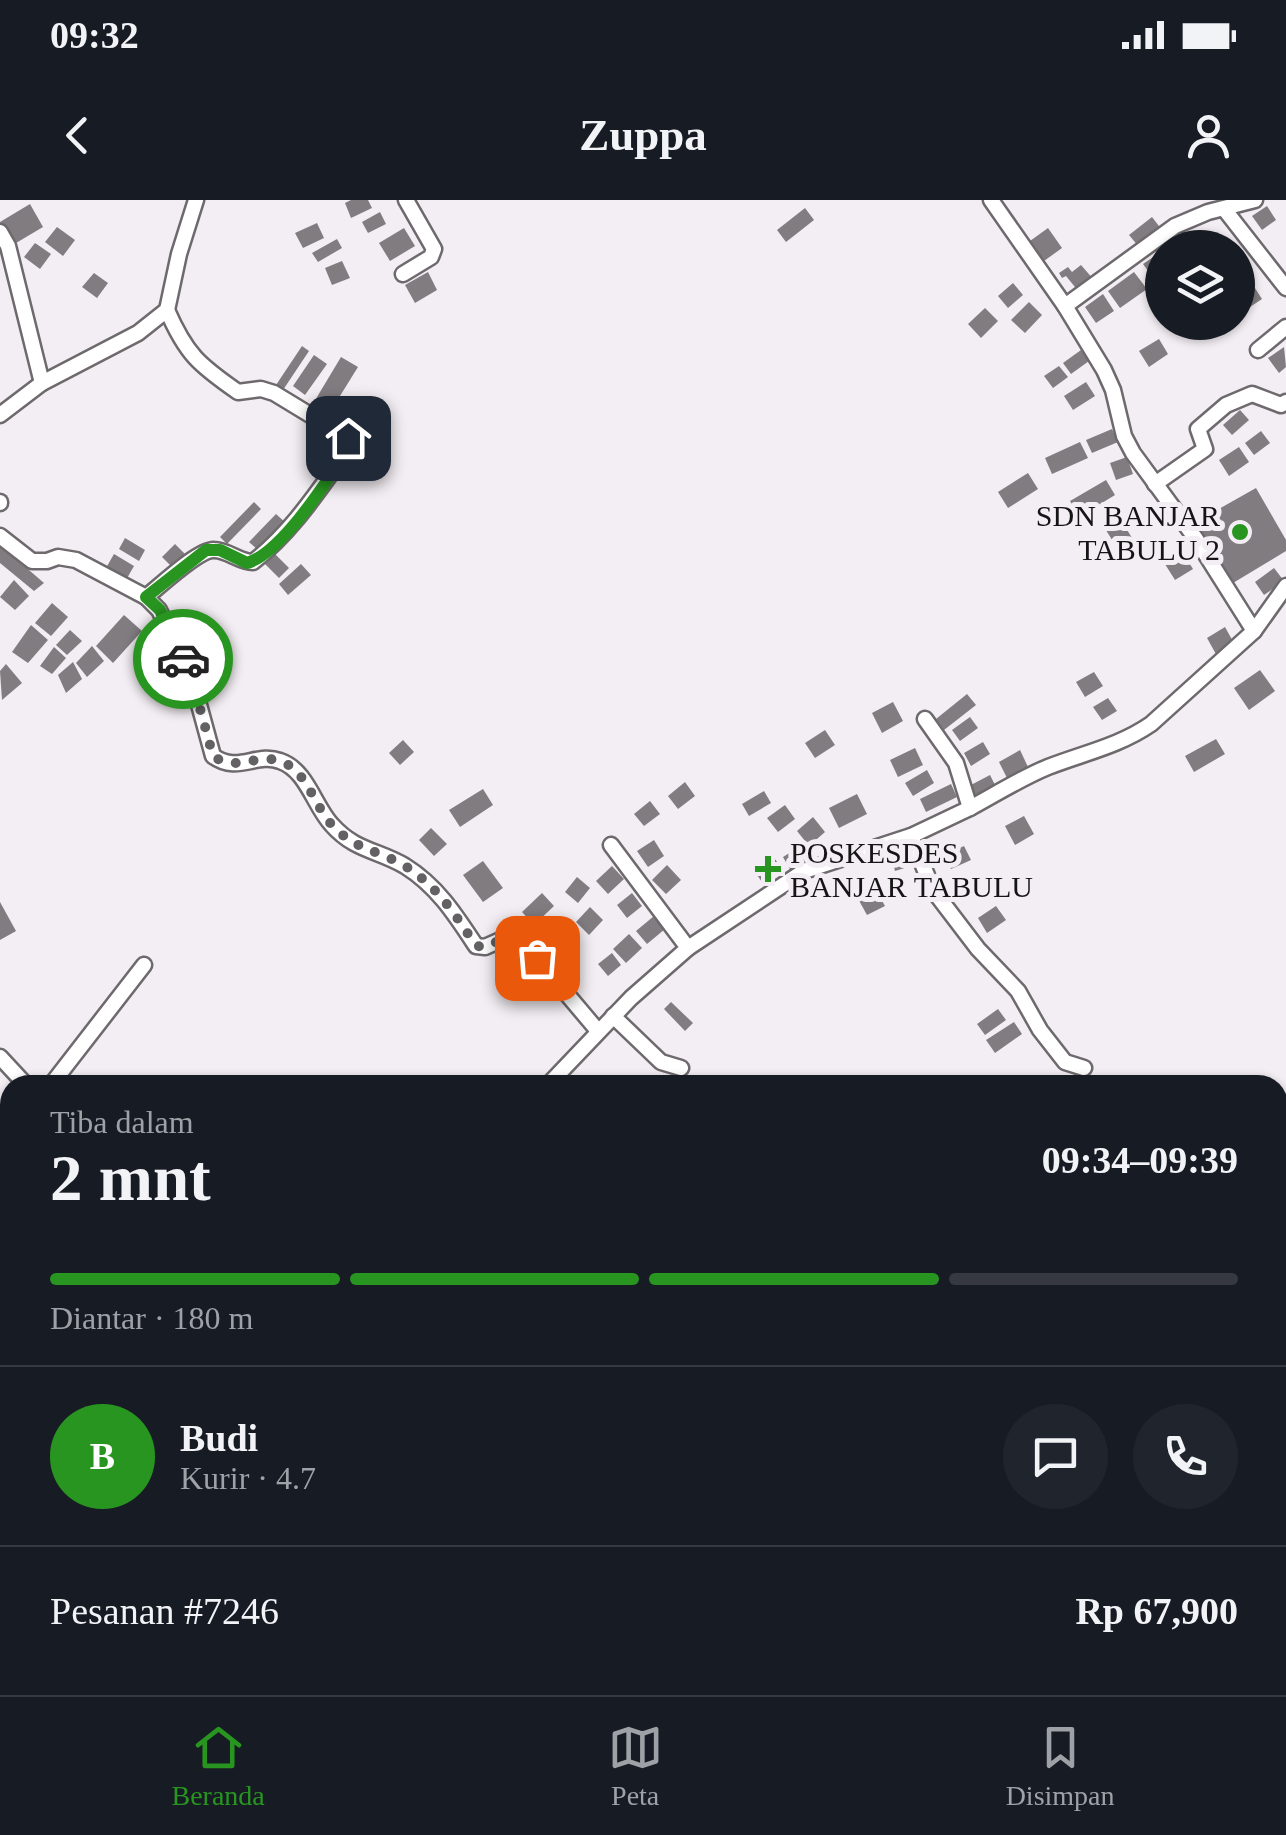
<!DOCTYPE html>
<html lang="id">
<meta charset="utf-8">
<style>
:root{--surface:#171b24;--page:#20242c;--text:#f1f3f6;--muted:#9ea1a6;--line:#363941;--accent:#289520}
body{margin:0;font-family:Georgia,serif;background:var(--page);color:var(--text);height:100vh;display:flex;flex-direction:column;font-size:38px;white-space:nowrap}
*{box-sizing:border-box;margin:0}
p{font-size:32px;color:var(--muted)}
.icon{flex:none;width:55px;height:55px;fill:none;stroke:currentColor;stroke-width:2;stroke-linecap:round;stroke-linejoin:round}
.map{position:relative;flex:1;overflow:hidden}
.side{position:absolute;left:0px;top:875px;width:1288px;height:620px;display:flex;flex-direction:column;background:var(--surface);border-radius:30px 30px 0 0;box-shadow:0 2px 8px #0004}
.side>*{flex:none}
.fabs{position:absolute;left:1145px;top:30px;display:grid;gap:20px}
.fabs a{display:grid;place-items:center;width:110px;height:110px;border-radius:50%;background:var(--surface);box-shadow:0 2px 8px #0004;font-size:50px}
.pin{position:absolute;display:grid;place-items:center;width:85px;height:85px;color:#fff;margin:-42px;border-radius:20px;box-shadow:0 5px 15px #0006}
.courier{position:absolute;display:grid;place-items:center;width:100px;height:100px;margin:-50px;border:8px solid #289520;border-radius:50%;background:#fff;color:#222;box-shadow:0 2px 12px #0007}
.summary em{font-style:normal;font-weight:800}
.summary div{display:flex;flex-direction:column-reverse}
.summary{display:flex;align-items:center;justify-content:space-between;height:170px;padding:0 50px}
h1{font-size:65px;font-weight:800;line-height:75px}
.bar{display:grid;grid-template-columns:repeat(4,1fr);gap:15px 10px;align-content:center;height:120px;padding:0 50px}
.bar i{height:12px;border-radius:8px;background:var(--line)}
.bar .on{background:var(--accent)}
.bar p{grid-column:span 4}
.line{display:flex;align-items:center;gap:25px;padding:0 50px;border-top:2px solid var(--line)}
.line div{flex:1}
.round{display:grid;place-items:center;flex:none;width:105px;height:105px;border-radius:52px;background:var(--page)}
.status{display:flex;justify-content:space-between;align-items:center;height:70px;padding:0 50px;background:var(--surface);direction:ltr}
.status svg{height:28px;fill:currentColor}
header{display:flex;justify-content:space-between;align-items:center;height:130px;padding:0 50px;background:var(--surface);font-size:45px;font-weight:800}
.tabs{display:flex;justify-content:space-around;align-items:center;height:140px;border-top:2px solid var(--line);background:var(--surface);font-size:28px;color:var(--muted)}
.tabs a{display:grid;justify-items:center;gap:5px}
.tabs .on{color:var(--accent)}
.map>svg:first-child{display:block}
.building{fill:#807c80}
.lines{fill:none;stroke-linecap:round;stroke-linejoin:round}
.minor-casing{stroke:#6e696d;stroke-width:19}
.minor{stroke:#fff;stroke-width:14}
.done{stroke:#636163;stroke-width:10;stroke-dasharray:0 18}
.route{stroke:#289520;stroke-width:12}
.poi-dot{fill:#289520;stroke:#f3eef3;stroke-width:4}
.labels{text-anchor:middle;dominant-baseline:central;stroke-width:10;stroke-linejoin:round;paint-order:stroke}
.poi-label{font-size:30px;fill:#161516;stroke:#f3eef3;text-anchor:end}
</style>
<div class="status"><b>09:32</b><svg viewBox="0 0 49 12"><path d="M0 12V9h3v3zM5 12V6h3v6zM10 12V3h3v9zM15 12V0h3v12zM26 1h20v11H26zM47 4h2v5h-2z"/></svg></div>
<header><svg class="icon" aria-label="back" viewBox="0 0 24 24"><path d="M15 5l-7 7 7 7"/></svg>Zuppa<svg class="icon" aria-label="person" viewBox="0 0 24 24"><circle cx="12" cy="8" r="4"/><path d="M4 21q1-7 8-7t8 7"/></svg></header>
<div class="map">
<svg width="1286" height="1495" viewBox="0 0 1286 1495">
<rect width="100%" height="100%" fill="#f3eef3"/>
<!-- building -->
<g class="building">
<polygon points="351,0 368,0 372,8 351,18 345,3"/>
<polygon points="30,4 43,27 11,46 0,22"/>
<polygon points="1267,6 1276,20 1262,30 1252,16"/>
<polygon points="805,8 814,20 786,42 777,30"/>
<polygon points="380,12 386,24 368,33 362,22"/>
<polygon points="1152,17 1162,30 1139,47 1129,35"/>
<polygon points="317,23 324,38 303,48 295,33"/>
<polygon points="57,27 75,40 63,56 45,42"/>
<polygon points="404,28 415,46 390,61 379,43"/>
<polygon points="1048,28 1062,48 1044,61 1030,41"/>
<polygon points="337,39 342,48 318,62 312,53"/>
<polygon points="35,43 51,54 40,69 24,57"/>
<polygon points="1162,51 1162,73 1154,79 1143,64"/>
<polygon points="342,61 350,78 332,85 325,68"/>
<polygon points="1081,65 1094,80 1079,92 1066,76 1062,78 1059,73 1068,67 1072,72"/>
<polygon points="428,72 437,90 415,103 405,85"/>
<polygon points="1134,72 1147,89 1120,108 1108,91"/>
<polygon points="94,73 108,83 97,98 82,87"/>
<polygon points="1013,83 1023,95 1008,108 998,96"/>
<polygon points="1253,85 1262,99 1244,111 1238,96"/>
<polygon points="1103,94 1114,111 1096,123 1085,107"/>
<polygon points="1029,102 1042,115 1025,133 1011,120"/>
<polygon points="985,108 998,121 981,138 968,124"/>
<polygon points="1159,139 1168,154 1149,167 1139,151"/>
<polygon points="302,146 309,151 281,193 274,188"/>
<polygon points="1284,147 1286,167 1279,173 1268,158"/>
<polygon points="1081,150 1089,161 1071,174 1063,163"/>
<polygon points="314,155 327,164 305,195 293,186"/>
<polygon points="341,157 358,167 330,212 314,202"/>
<polygon points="1059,166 1068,177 1053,188 1044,176"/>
<polygon points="1086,182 1095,196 1073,210 1064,196"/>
<polygon points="1240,210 1249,220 1232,235 1223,225"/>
<polygon points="1112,229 1118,242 1092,253 1086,240"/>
<polygon points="1261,231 1270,243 1254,255 1245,243"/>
<polygon points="1080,242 1088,258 1052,274 1045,258"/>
<polygon points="1239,247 1249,262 1229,276 1219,260"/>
<polygon points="1127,257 1133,274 1116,280 1110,263"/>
<polygon points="1028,273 1038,289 1008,308 998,292"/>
<polygon points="1106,280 1115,295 1079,317 1070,301"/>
<polygon points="1256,288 1286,340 1286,351 1233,383 1194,323"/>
<polygon points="254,302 261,309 227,344 220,337"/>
<polygon points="276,314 287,324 260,352 249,342"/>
<polygon points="1119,317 1134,341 1119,351 1104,327"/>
<polygon points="125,338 145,350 139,361 119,349"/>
<polygon points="175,344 187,356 174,369 162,357"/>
<polygon points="0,345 44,383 34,391 0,363"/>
<polygon points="1181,350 1193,369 1175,380 1163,361"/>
<polygon points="272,351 289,368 279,378 262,361"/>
<polygon points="114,354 134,366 126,380 106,368"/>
<polygon points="301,364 311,375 288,395 279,384"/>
<polygon points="1274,368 1284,381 1264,395 1255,382"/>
<polygon points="14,380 29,396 15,410 0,397"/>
<polygon points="52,403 68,417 51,436 35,423"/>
<polygon points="124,415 142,431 113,463 96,446"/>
<polygon points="31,425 48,440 28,463 12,452"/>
<polygon points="1225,427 1235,445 1217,456 1207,438"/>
<polygon points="70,430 82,441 67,455 56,445"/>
<polygon points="92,446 104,461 87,477 76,463"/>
<polygon points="54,447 66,458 52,474 40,466"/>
<polygon points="73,462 82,479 66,493 58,475"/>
<polygon points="6,464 22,483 2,500 0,471"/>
<polygon points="1260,470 1275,491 1249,510 1234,488"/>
<polygon points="1094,472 1103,486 1085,497 1076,482"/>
<polygon points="967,494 976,505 944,530 936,519"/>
<polygon points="1108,498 1117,511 1102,520 1093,507"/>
<polygon points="893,502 903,521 882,533 872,513"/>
<polygon points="970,517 978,528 960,541 952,530"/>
<polygon points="825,530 835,545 815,558 805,543"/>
<polygon points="1216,539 1225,554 1194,572 1185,556"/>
<polygon points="403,540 414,552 400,565 389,553"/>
<polygon points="983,542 990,554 971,566 964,553"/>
<polygon points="915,548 923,565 898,577 890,560"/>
<polygon points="1020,550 1028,567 1007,578 999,562"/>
<polygon points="927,570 934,583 913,596 905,583"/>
<polygon points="990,575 995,585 974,596 969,586"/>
<polygon points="685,582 695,596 678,609 668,596"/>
<polygon points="951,584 957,597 926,612 920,599"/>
<polygon points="483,589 493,605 460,627 449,610"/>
<polygon points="764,591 771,603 749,616 742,604"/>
<polygon points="857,594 867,614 839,628 829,608"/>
<polygon points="650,601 660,614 644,626 634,614"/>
<polygon points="785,605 795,619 778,632 767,618"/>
<polygon points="1024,616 1034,634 1015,645 1005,626"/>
<polygon points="813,617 825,632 809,646 797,631"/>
<polygon points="431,628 447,644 434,656 419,640"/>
<polygon points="654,640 664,656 648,667 637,651"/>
<polygon points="802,645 810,659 791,671 783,657"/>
<polygon points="964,646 971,660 951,669 945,655"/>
<polygon points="907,651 911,666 895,671 891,656"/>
<polygon points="774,658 781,667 762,682 755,672"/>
<polygon points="483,661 503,688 483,702 463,675"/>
<polygon points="667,665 681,680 666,694 652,680"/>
<polygon points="612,666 624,679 608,694 596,681"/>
<polygon points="577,677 590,688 578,703 565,692"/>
<polygon points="875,688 885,706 867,715 857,697"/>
<polygon points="542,693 554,706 534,725 522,712"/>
<polygon points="632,693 642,706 627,718 617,705"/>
<polygon points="0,702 16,731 0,740"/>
<polygon points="996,706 1006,720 987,733 978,718"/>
<polygon points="590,707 603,720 589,735 576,722"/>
<polygon points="654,716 665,729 647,744 636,731"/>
<polygon points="629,734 642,748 626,763 613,749"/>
<polygon points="612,753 621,765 608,776 598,764"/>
<polygon points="671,802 693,823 685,831 664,809"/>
<polygon points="998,809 1006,820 985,835 977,824"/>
<polygon points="1014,822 1022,834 995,853 986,840"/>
</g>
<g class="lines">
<defs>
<g id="minor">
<polyline points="991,0 1065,106"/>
<polyline points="1255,0 1208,12 1175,26 1065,106 1104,170 1113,190 1124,236 1133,253 1196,339 1254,431 1286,386"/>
<polyline points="1225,10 1286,88"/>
<polyline points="0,32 8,46 42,183"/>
<polyline points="403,74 431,57 434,49 406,0"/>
<polyline points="1258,150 1286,127"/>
<polyline points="0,215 42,183 138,133 167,110 179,54 196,0"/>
<polyline points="1155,284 1205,249 1198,229 1226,205 1252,194 1281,205 1286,202"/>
<polyline points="0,302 0,303"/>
<path d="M0,336L32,361H47L58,357L76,360L146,397C160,386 199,349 214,350C228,350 239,362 253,362C293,331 320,288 350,247L348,238L274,193L261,189L238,192C199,165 186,154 167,110"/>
<path d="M146,397L159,410L192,479L213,556C238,574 256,552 280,561C307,570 314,606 332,625C355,651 378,650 405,666C437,686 455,714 476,746L485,747L512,735L523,742L598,831"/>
<polyline points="925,519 956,563 970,608 911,636 933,690 978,749 1018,791 1040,830 1065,862 1084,868"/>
<path d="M970,608C996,594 1021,578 1048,567C1084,553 1119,546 1151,524L1254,431"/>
<polyline points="688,748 804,671 911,636"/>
<polyline points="613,816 661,862 681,868"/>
<polyline points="0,857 26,885"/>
<polyline points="51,885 144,765"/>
<polyline points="548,885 631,798 688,748 611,645"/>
<polyline points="0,962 10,946"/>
<polyline points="1278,1096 1286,1089"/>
<polyline points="1278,1154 1286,1164"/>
<polyline points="0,1163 10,1172"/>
<polyline points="0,1321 10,1312"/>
<polyline points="0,1341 10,1353"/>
<polyline points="118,1485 126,1495"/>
<polyline points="306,1495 314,1485"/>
<polyline points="543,1495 550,1485"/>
</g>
</defs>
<!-- minor casing -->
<use href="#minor" class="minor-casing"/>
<!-- minor -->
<use href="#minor" class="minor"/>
</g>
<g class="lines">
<!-- done -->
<path class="done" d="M183,459L192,479L213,556C236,573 256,553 280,561C307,570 314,606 332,625C355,650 378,650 405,666C437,686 455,714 476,746L485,747L512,735L523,742L537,758"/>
<!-- route -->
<path class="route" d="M183,459L160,410L146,397L206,350H220L247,363C282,353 329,278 350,247L348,238"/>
</g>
<!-- markers -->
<g class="poi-dot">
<circle cx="1240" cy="332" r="10"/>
<path d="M763 654h10v10h10v10h-10v10h-10v-10h-10v-10h10z"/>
</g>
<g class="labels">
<!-- poi labels -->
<g class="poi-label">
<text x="1220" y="315">SDN BANJAR<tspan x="1220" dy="34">TABULU 2</tspan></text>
<text x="790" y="652" text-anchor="start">POSKESDES<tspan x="790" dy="34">BANJAR TABULU</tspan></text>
</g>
</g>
</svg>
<div class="fabs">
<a><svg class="icon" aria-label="layers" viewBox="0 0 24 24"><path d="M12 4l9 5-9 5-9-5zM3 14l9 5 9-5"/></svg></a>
</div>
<div class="pin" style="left:537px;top:758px;background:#ea580c"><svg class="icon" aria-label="bag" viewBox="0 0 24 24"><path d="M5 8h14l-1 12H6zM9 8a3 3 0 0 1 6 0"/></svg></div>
<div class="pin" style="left:348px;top:238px;background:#1f2937"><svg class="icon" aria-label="home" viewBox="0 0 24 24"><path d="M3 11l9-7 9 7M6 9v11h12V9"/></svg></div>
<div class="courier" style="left:183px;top:459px"><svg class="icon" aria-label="car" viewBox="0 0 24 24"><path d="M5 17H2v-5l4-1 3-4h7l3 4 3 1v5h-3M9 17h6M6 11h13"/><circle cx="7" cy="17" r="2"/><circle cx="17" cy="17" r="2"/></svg></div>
<section class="side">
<div class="summary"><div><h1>2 mnt</h1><p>Tiba dalam</p></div><em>09:34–09:39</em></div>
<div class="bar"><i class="on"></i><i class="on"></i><i class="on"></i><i></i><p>Diantar · 180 m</p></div>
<div class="line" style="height:180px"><b class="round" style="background:var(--accent);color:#fff">B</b><div><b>Budi</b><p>Kurir · 4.7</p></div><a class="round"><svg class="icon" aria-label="chat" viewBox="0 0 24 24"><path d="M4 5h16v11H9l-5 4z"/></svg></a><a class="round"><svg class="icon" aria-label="phone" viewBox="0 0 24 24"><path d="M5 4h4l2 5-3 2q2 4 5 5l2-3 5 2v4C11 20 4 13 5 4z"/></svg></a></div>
<div class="line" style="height:130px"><div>Pesanan #7246</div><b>Rp 67,900</b></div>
</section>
</div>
<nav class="tabs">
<a class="on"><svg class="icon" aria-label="home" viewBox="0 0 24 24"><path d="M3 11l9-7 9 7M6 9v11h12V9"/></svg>Beranda</a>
<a><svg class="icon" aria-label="map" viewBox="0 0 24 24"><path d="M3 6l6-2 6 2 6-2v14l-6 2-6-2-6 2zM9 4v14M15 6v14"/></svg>Peta</a>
<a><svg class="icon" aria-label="saved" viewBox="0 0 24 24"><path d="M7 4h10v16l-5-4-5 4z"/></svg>Disimpan</a>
</nav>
